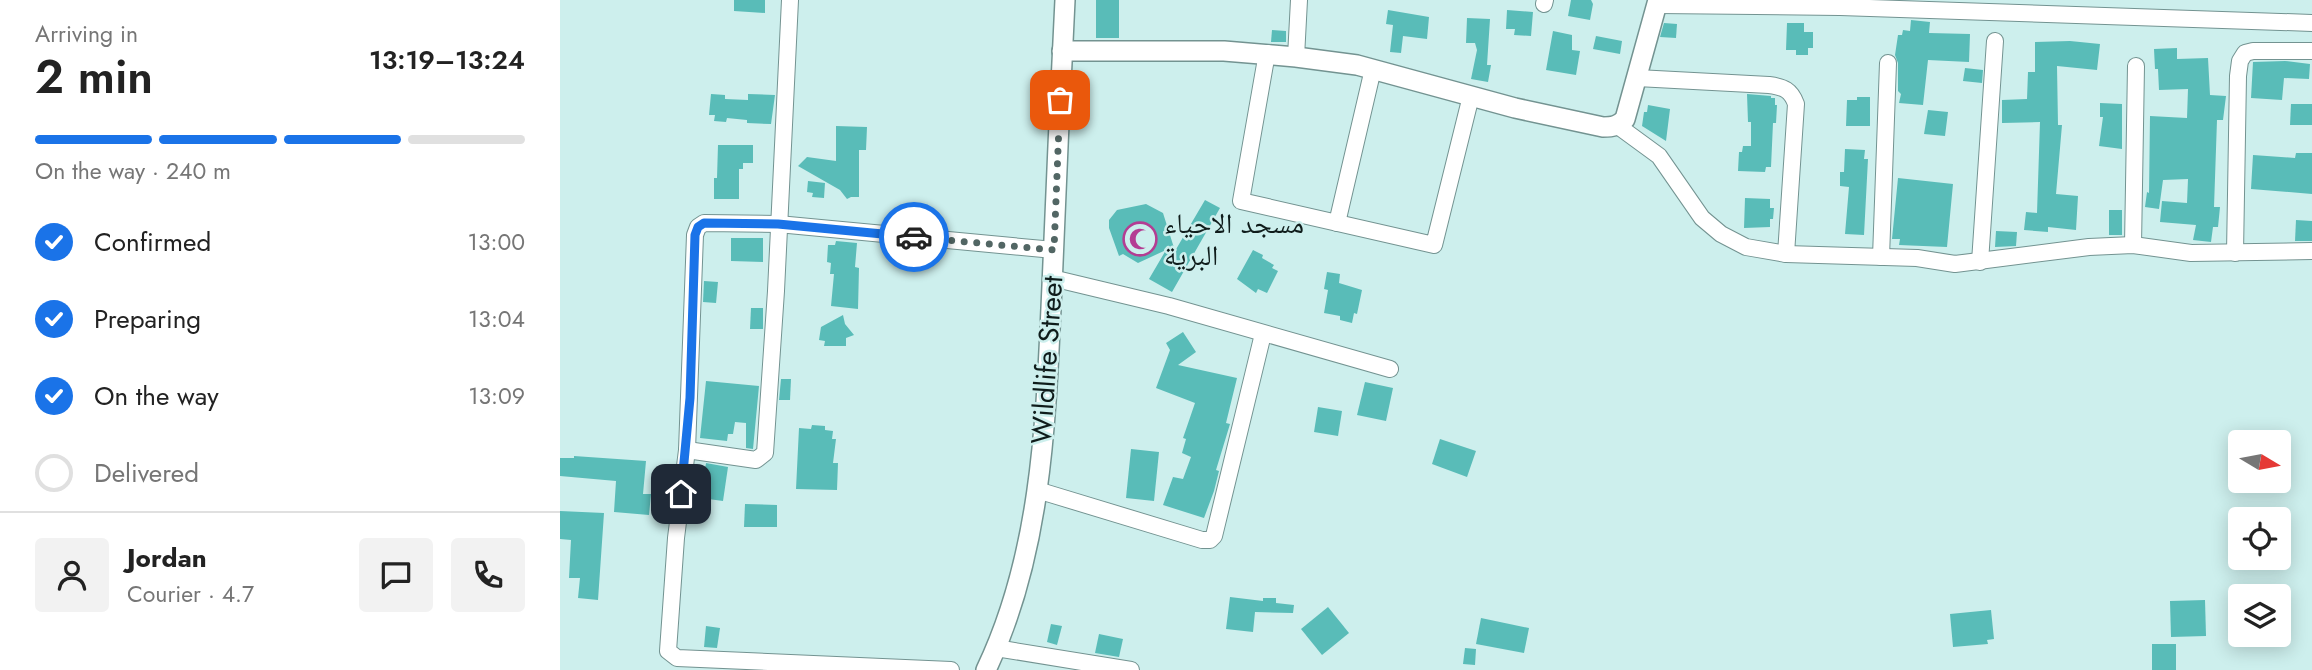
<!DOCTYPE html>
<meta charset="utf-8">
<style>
:root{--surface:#fff;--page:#f2f2f2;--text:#222;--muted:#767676;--line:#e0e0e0;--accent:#1a73e8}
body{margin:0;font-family:Jost,"Noto Naskh Arabic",sans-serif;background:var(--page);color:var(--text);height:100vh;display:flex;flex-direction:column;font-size:26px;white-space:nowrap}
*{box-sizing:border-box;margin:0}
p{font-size:23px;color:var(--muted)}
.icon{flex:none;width:38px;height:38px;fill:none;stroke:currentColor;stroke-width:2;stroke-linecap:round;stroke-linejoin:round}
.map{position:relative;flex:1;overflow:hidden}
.panel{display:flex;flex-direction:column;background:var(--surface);width:560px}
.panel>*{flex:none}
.needle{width:46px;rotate:100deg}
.buttons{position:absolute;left:1668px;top:430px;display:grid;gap:14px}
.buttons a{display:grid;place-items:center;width:63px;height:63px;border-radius:7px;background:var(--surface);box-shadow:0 4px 18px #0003;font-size:35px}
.pin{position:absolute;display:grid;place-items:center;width:60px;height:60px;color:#fff;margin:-30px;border-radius:14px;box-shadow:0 4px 10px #0006}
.courier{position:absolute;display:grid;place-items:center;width:70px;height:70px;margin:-35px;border:5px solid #1a73e8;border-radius:50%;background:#fff;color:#222;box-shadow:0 2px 9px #0007}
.headline em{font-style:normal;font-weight:600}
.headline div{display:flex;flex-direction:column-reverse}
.headline{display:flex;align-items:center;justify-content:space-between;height:119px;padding:0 35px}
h1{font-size:46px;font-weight:600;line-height:52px}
.bar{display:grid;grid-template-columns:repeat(4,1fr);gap:10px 7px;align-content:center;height:84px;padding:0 35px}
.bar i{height:9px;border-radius:5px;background:var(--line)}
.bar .selected{background:var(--accent)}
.bar p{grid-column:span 4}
.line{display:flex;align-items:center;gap:18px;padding:0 35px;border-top:2px solid var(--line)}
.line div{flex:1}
.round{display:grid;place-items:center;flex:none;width:74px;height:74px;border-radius:7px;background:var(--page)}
ol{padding:0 35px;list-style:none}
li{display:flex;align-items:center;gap:21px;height:77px}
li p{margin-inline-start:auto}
li .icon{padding:7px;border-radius:50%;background:var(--accent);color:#fff;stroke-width:4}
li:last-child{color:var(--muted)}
li i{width:38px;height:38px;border:4px solid var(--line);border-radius:50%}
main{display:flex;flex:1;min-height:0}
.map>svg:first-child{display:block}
.building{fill:#59bcb8}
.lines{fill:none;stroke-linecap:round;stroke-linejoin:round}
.minor-casing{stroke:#739391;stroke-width:18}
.major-casing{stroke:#739391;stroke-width:22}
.minor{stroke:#fff;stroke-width:16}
.major{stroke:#fff;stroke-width:19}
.done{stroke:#526664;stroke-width:7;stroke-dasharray:0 12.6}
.route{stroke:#1a73e8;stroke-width:9}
.labels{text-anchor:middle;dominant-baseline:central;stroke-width:5;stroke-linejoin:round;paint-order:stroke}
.poi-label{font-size:28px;fill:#0f1c1b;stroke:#cdefed;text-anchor:start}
.street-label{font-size:28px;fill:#0f1c1b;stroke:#cdefed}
</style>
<main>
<section class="panel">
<div class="headline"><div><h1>2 min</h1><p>Arriving in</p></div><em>13:19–13:24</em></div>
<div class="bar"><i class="selected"></i><i class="selected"></i><i class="selected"></i><i></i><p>On the way · 240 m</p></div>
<ol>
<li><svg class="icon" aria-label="check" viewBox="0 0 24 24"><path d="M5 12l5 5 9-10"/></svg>Confirmed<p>13:00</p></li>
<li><svg class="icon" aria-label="check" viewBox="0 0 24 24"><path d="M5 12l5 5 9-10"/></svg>Preparing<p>13:04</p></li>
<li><svg class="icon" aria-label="check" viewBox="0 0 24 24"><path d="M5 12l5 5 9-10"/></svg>On the way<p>13:09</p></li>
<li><i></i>Delivered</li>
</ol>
<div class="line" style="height:126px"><a class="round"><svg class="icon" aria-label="person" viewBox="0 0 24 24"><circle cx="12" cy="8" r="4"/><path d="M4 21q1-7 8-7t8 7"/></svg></a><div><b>Jordan</b><p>Courier · 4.7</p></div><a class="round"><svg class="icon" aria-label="chat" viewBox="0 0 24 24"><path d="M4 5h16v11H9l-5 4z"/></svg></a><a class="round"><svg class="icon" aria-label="phone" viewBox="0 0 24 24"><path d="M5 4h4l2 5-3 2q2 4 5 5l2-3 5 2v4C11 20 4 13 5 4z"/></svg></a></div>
</section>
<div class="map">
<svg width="1752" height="670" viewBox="0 0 1752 670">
<rect width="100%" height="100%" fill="#cdefed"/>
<!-- building -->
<g class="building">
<polygon points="174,0 205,0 205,13 174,11"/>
<rect x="536" y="0" width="23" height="38"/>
<polygon points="1011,0 1031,0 1033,4 1030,20 1008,16"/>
<polygon points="828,10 869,17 867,39 843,36 841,53 830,52 833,25 826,24"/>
<polygon points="947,10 973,12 971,36 954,35 955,29 946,29"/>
<polygon points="907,18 930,19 927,65 931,65 928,82 911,79 917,50 915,43 906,43"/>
<polygon points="1351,20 1370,22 1369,33 1410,34 1409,62 1368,60 1363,105 1339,103 1341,94 1338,91 1338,63 1335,55 1338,35 1342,35 1343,30 1350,31"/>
<polygon points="1104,23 1117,24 1116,38 1100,37"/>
<polygon points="1227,23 1244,23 1244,32 1253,32 1253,48 1248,48 1248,55 1236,55 1236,50 1226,50"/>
<polygon points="712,30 726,31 726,42 711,42"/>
<polygon points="993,31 1012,35 1012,50 1020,51 1016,75 986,70"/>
<polygon points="1036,36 1062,41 1060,54 1033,49"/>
<polygon points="1510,41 1540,44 1537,70 1497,66 1498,125 1502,125 1496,194 1518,196 1516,230 1488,227 1488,232 1464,230 1466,212 1477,213 1480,122 1442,123 1442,100 1467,99 1468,72 1475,72 1475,42"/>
<polygon points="1617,48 1617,59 1648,58 1650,95 1666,96 1663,120 1657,120 1654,207 1660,207 1658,227 1653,227 1651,242 1633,240 1636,225 1600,222 1602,201 1627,203 1628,179 1603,180 1599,209 1585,207 1587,192 1589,193 1590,116 1627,118 1628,89 1599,90 1598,69 1595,69 1594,49"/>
<polygon points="1725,61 1750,64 1749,79 1724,78 1722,100 1691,98 1693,62"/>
<polygon points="1405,68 1423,70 1422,83 1403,81"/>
<polygon points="151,94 165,95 165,99 188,100 188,94 215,95 211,124 187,123 187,120 167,118 166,122 154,121 155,115 149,115"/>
<polygon points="1187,94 1211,96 1211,98 1215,98 1215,105 1217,105 1216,123 1213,123 1211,167 1206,167 1205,172 1178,171 1179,152 1182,152 1183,146 1191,146 1191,122 1188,122"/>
<polygon points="1297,97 1310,97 1310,126 1286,126 1287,100 1297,100"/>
<polygon points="1540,103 1562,104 1562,149 1539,146 1543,117 1540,117"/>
<polygon points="1731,104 1752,104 1752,125 1730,125"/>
<polygon points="1088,105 1110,109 1106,141 1082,126 1084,112 1087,112"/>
<polygon points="1368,110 1388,112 1385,136 1364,134"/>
<polygon points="276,126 307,127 306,150 299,150 299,197 291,197 287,199 280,190 238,166 247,157 276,161"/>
<polygon points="158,145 193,145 193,163 183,163 183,169 179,169 179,199 154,199 154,178 157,178"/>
<polygon points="1285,149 1305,150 1304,159 1308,159 1304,235 1285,234 1289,187 1280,186 1280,172 1284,172"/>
<polygon points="1736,153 1752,153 1752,194 1691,189 1693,155 1735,158"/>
<polygon points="1338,178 1393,184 1387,247 1339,245 1340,239 1332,239"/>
<polygon points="248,181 265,183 264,198 252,197 253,193 247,192"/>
<polygon points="1185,198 1210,199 1210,208 1214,208 1213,219 1210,219 1210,227 1184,228"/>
<polygon points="645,200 660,208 612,292 589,279 606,250 578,263 563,254 559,256 549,228 549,220 557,210 586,204 603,213 615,251"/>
<rect x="1549" y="210" width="13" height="25"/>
<polygon points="1736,220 1752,221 1752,241 1735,241"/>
<polygon points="1436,231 1457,232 1456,246 1435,247"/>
<polygon points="171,238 203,238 203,262 171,261"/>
<polygon points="276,241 297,243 295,267 299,268 298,309 271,306 274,274 270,274 271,263 267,262 268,245 275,245"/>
<polygon points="693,250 703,255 702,258 714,265 712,268 718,271 707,293 698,289 696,293 677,279"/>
<polygon points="767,272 780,274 779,283 802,290 797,314 794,313 792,323 780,320 780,316 764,313 768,290 764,289"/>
<polygon points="144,281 158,282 156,303 143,302"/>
<polygon points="191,308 203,308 203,329 190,329"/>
<polygon points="283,315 285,324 294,335 286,338 286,346 264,346 265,341 259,340 261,327"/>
<polygon points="623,332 636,352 618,365 677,378 666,423 670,424 656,470 659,471 654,491 644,518 603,505 613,477 623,479 631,457 622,453 626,439 623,438 635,403 596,388 610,350 606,343"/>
<polygon points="221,379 231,379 230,400 219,400"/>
<polygon points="146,381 199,386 193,449 186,448 186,423 175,422 173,434 168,434 167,441 140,438"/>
<polygon points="805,382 833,388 826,421 797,415"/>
<polygon points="758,407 782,411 778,436 754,432"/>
<polygon points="252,425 265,426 265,430 273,431 272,439 276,439 273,463 278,463 277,490 236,489 239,428 251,429"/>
<polygon points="880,439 916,451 907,477 872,464"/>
<polygon points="571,449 599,452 594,501 566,498"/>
<polygon points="14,456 86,461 83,494 91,494 89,515 54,512 56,481 0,476 0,458 14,458"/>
<polygon points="146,463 168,467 163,501 141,498"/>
<polygon points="185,504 217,505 217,527 184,527"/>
<polygon points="0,511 44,513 38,600 18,598 20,578 9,578 11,540 0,539"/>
<polygon points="670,597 703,601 703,598 716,598 716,603 734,605 733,613 695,612 693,632 666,629"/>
<polygon points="1645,600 1646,636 1611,637 1610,601"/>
<polygon points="768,607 789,633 762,655 741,629"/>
<polygon points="1431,610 1434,639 1427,640 1428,644 1393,647 1390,614"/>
<polygon points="921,618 969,628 964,653 916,644"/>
<polygon points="491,624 502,626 497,645 487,642"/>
<polygon points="146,626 160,628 157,648 144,647"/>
<polygon points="539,634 563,639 559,657 535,653"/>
<rect x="1592" y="644" width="24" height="26"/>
<polygon points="905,648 916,649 915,665 903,664"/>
</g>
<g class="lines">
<defs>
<g id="minor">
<polyline points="984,4 985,0"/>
<polyline points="1098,5 1280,7 1752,23"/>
<polyline points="707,53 681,201 874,245 911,96"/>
<polyline points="736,57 739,0"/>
<path d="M1077,78L1209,85C1224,87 1231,90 1236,104L1226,254"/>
<polyline points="1058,126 1099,156 1142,218 1161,234 1186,247 1226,254 1357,258 1395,264 1529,247 1573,245 1631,253 1752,251"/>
<polyline points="777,223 813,69"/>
<polyline points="1573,245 1576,66"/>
<polyline points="1675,253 1678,76 1680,61 1685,53 1693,51 1752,51"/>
<polyline points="1321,257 1328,63"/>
<polyline points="1420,262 1435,41"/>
<polyline points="492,278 609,306 830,369"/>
<polyline points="127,450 196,460 205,453 216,291 230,0"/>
<polyline points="477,490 642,540 650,540 654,536 703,334"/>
<polyline points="436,648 571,670"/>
<polyline points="391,670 117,658 108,651 116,538 127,450 135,235 138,227 144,223 218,224 494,250"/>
</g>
<g id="major">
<path d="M502,51H664L736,57L797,65L955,108L1043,127C1053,127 1058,126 1065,119L1098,0"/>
<path d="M426,670C483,551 486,416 492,286C496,191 500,95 505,0"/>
</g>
</defs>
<!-- minor casing -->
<use href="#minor" class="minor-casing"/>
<!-- major casing -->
<use href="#major" class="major-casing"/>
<!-- minor -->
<use href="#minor" class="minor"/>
<!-- major -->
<use href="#major" class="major"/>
</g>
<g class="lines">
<!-- done -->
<polyline class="done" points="354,237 494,250 500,100"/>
<!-- route -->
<polyline class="route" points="121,494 130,398 135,235 138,227 144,223 218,224 354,237"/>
</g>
<!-- icons -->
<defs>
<symbol id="mosque-ring" viewBox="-11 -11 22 22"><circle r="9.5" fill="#cdefed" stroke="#b43d93" stroke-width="1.5"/><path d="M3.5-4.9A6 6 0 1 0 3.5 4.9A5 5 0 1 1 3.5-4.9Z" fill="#b43d93"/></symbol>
</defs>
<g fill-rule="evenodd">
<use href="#mosque-ring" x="561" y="220" width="38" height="38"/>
</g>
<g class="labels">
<!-- poi labels -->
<g class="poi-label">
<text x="604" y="223">مسجد الاحياء<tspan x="604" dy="32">البرية</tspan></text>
</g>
<!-- street labels -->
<g class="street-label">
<text transform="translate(487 360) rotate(-86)">Wildlife Street</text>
</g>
</g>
</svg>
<div class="buttons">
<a><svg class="needle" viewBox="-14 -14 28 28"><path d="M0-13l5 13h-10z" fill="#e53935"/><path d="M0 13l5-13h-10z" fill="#767676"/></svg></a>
<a><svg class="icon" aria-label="locate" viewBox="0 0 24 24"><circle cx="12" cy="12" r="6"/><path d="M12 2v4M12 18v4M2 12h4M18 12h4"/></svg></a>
<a><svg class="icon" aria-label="layers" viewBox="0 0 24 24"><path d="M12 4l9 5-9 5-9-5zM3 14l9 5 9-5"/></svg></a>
</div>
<div class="pin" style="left:500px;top:100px;background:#ea580c"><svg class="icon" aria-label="bag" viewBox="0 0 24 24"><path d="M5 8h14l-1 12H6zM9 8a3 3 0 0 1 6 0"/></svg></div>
<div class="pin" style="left:121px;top:494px;background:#1f2937"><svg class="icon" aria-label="home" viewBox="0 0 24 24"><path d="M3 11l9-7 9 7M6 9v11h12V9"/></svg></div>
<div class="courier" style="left:354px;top:237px"><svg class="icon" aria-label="car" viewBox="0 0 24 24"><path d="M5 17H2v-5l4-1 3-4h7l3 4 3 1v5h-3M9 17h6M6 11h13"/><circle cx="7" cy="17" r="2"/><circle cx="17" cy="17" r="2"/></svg></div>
</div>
</main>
